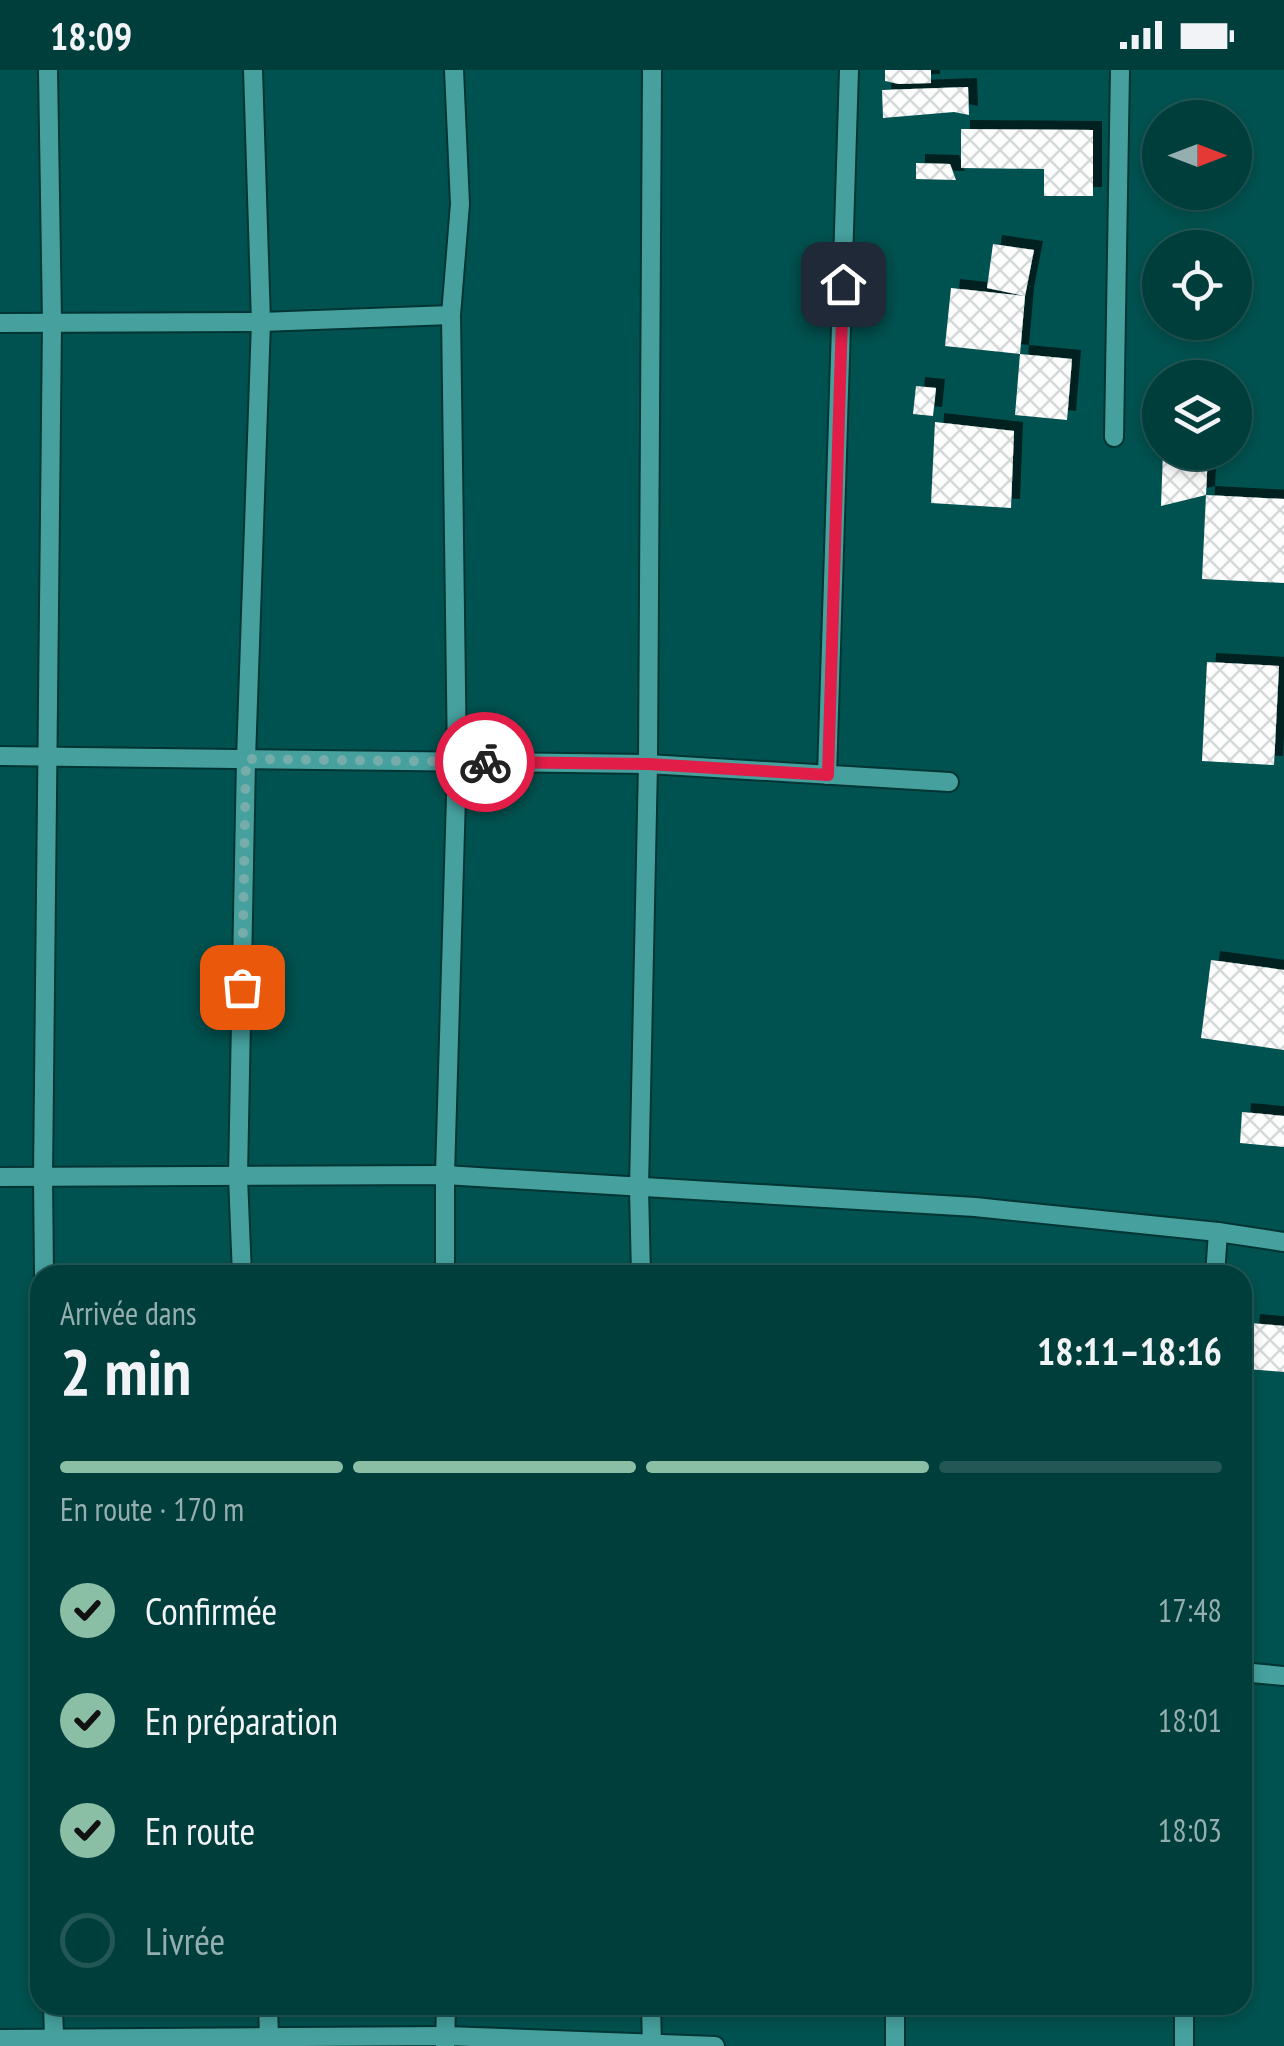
<!DOCTYPE html>
<html lang="fr">
<meta charset="utf-8">
<style>
:root{--surface:#003e3c;--page:#0e4947;--text:#f1f3f6;--muted:#95aeaf;--line:#225756;--accent:#8abfa5}
body{margin:0;font-family:"PT Sans Narrow",sans-serif;background:var(--page);color:var(--text);height:100vh;display:flex;flex-direction:column;font-size:38px;white-space:nowrap}
*{box-sizing:border-box;margin:0}
p{font-size:32px;color:var(--muted)}
.icon{flex:none;width:55px;height:55px;fill:none;stroke:currentColor;stroke-width:2;stroke-linecap:round;stroke-linejoin:round}
.map{position:relative;flex:1;overflow:hidden}
.panel{position:absolute;left:30px;top:1195px;width:1222px;height:750px;display:flex;flex-direction:column;background:var(--surface);border-radius:30px;box-shadow:0 5px 15px #0003,0 0 0 2px var(--line)}
.panel>*{flex:none}
.needle{width:65px;rotate:90deg}
.buttons{position:absolute;left:1142px;top:30px;display:grid;gap:20px}
.buttons a{display:grid;place-items:center;width:110px;height:110px;border-radius:50%;background:var(--surface);box-shadow:0 5px 15px #0003,0 0 0 2px var(--line);font-size:50px}
.pin{position:absolute;display:grid;place-items:center;width:85px;height:85px;color:#fff;margin:-42px;border-radius:20px;box-shadow:0 5px 15px #0006}
.courier{position:absolute;display:grid;place-items:center;width:100px;height:100px;margin:-50px;border:8px solid #e11d48;border-radius:50%;background:#fff;color:#222;box-shadow:0 2px 12px #0007}
.headline em{font-style:normal;font-weight:600}
.headline div{display:flex;flex-direction:column-reverse}
.headline{display:flex;align-items:center;justify-content:space-between;height:170px;padding:0 30px}
h1{font-size:65px;font-weight:600;line-height:75px}
.bar{display:grid;grid-template-columns:repeat(4,1fr);gap:15px 10px;align-content:center;height:120px;padding:0 30px}
.bar i{height:12px;border-radius:8px;background:var(--line)}
.bar .on{background:var(--accent)}
.bar p{grid-column:span 4}
ol{padding:0 30px;list-style:none}
li{display:flex;align-items:center;gap:30px;height:110px}
li p{margin-inline-start:auto}
li .icon{padding:10px;border-radius:50%;background:var(--accent);color:#111;stroke-width:4}
li:last-child{color:var(--muted)}
li i{width:55px;height:55px;border:5px solid var(--line);border-radius:50%}
.status{display:flex;justify-content:space-between;align-items:center;height:70px;padding:0 50px;background:var(--surface);direction:ltr}
.status svg{height:28px;fill:currentColor}
.map>svg:first-child{display:block}
.building{fill:url(#building-cross-hatch);filter:url(#shadow)}
.lines{fill:none;stroke-linecap:round;stroke-linejoin:round}
.minor-casing{stroke:#003533;stroke-width:22}
.minor{stroke:#46a19e;stroke-width:18}
.done{stroke:#76adaa;stroke-width:10;stroke-dasharray:0 18}
.route{stroke:#e11d48;stroke-width:12}
</style>
<div class="status"><b>18:09</b><svg viewBox="0 0 49 12"><path d="M0 12V9h3v3zM5 12V6h3v6zM10 12V3h3v9zM15 12V0h3v12zM26 1h20v11H26zM47 4h2v5h-2z"/></svg></div>
<div class="map">
<svg width="1284" height="1976" viewBox="0 0 1284 1976">
<defs>
<pattern id="building-cross-hatch" width="8" height="8" patternUnits="userSpaceOnUse" patternTransform="scale(2.5)"><rect width="8" height="8" fill="#fdfdfd"/><path d="M0 0l8 8M0 8l8-8" fill="none" stroke="#d5d8d8"/></pattern>
<filter id="shadow"><feDropShadow dx="9" dy="-9" stdDeviation="0" flood-color="#0009"/></filter>
</defs>
<rect width="100%" height="100%" fill="#005250"/>
<!-- building -->
<g class="building">
<polygon points="885,0 931,0 931,13 899,14 885,11"/>
<polygon points="968,17 969,45 954,42 883,48 882,20"/>
<polygon points="961,59 1093,60 1093,126 1044,126 1044,99 961,98"/>
<polygon points="916,93 950,94 956,110 916,109"/>
<polygon points="993,174 1034,180 1025,226 1020,284 945,276 951,218 1025,226 987,218"/>
<polygon points="1020,284 1072,289 1067,350 1015,345"/>
<polygon points="916,316 936,318 933,346 913,344"/>
<polygon points="935,352 1014,361 1011,438 931,433"/>
<polygon points="1163,382 1208,382 1206,425 1161,436"/>
<polygon points="1206,425 1284,429 1284,513 1202,509"/>
<polygon points="1207,592 1279,596 1274,695 1202,691"/>
<polygon points="1211,890 1284,900 1284,980 1201,968"/>
<polygon points="1242,1042 1284,1046 1284,1077 1240,1073"/>
<polygon points="1251,1253 1284,1256 1284,1302 1246,1299"/>
<polygon points="676,1935 703,1935 703,1938 676,1940"/>
</g>
<g class="lines">
<defs>
<g id="minor">
<polyline points="0,253 261,252 451,245"/>
<polyline points="1114,367 1120,0"/>
<polyline points="0,686 648,694 949,712"/>
<polyline points="827,705 849,0"/>
<polyline points="0,1107 445,1105 975,1137 1218,1162 1284,1172"/>
<polyline points="44,1205 43,1107 52,252 48,0"/>
<polyline points="242,1205 238,1107 246,689 261,252 253,0"/>
<polyline points="445,1205 445,1105 457,692 451,245 460,134 454,0"/>
<polyline points="641,1205 639,1118 648,694 652,0"/>
<polyline points="1215,1205 1218,1162"/>
<polyline points="1242,1602 1284,1606"/>
<polyline points="53,1935 54,1967"/>
<polyline points="268,1935 269,1967"/>
<polyline points="651,1935 652,1976"/>
<polyline points="0,1969 446,1966 715,1976"/>
<polyline points="445,1976 446,1935"/>
<polyline points="895,1976 895,1935"/>
<polyline points="1184,1976 1184,1935"/>
</g>
</defs>
<!-- minor casing -->
<use href="#minor" class="minor-casing"/>
<!-- minor -->
<use href="#minor" class="minor"/>
</g>
<g class="lines">
<!-- done -->
<polyline class="done" points="242,917 246,689 485,692"/>
<!-- route -->
<polyline class="route" points="485,692 648,694 828,705 843,214"/>
</g>
</svg>
<div class="buttons">
<a><svg class="needle" viewBox="-14 -14 28 28"><path d="M0-13l5 13h-10z" fill="#e53935"/><path d="M0 13l5-13h-10z" fill="#95aeaf"/></svg></a>
<a><svg class="icon" aria-label="locate" viewBox="0 0 24 24"><circle cx="12" cy="12" r="6"/><path d="M12 2v4M12 18v4M2 12h4M18 12h4"/></svg></a>
<a><svg class="icon" aria-label="layers" viewBox="0 0 24 24"><path d="M12 4l9 5-9 5-9-5zM3 14l9 5 9-5"/></svg></a>
</div>
<div class="pin" style="left:242px;top:917px;background:#ea580c"><svg class="icon" aria-label="bag" viewBox="0 0 24 24"><path d="M5 8h14l-1 12H6zM9 8a3 3 0 0 1 6 0"/></svg></div>
<div class="pin" style="left:843px;top:214px;background:#1f2937"><svg class="icon" aria-label="home" viewBox="0 0 24 24"><path d="M3 11l9-7 9 7M6 9v11h12V9"/></svg></div>
<div class="courier" style="left:485px;top:692px"><svg class="icon" aria-label="bike" viewBox="0 0 24 24"><circle cx="6" cy="16" r="4"/><circle cx="18" cy="16" r="4"/><path d="M6 16l4-8h5l3 8M10 8l3 8H6M13 5h3"/></svg></div>
<section class="panel">
<div class="headline"><div><h1>2 min</h1><p>Arrivée dans</p></div><em>18:11–18:16</em></div>
<div class="bar"><i class="on"></i><i class="on"></i><i class="on"></i><i></i><p>En route · 170 m</p></div>
<ol>
<li><svg class="icon" aria-label="check" viewBox="0 0 24 24"><path d="M5 12l5 5 9-10"/></svg>Confirmée<p>17:48</p></li>
<li><svg class="icon" aria-label="check" viewBox="0 0 24 24"><path d="M5 12l5 5 9-10"/></svg>En préparation<p>18:01</p></li>
<li><svg class="icon" aria-label="check" viewBox="0 0 24 24"><path d="M5 12l5 5 9-10"/></svg>En route<p>18:03</p></li>
<li><i></i>Livrée</li>
</ol>
</section>
</div>
